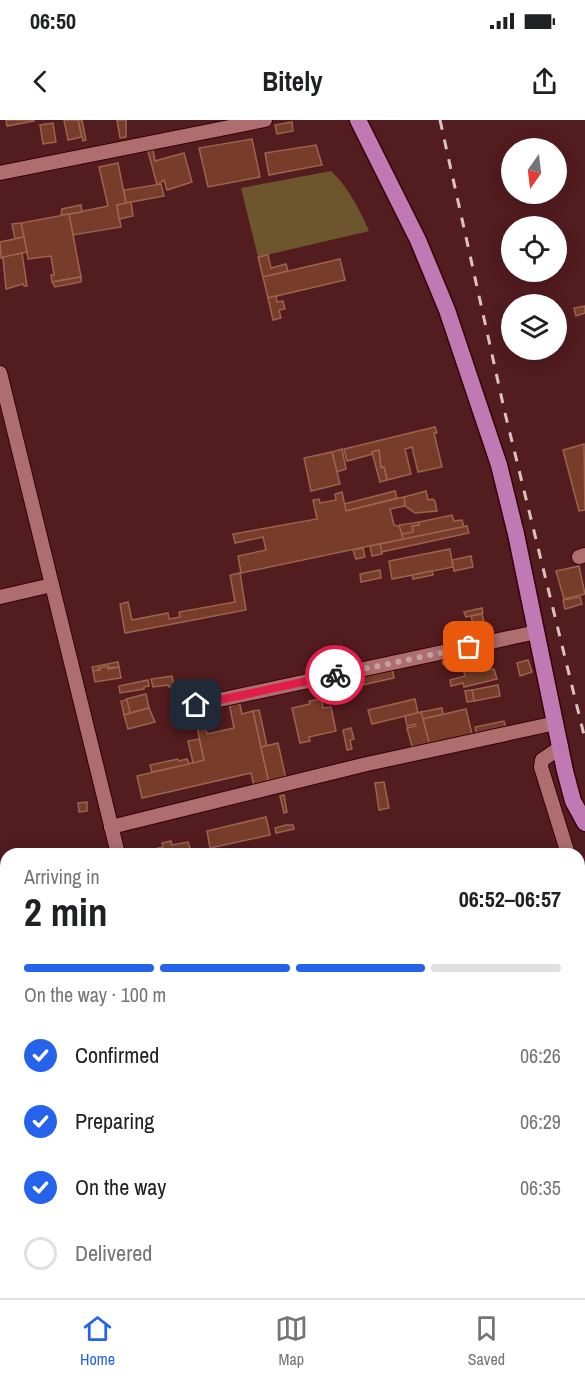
<!DOCTYPE html>
<meta charset="utf-8">
<style>
:root{--surface:#fff;--page:#f2f2f2;--text:#202124;--muted:#757577;--line:#e0e0e0;--accent:#2563eb}
body{margin:0;font-family:"Archivo Narrow",sans-serif;background:var(--page);color:var(--text);height:100vh;display:flex;flex-direction:column;font-size:22px;white-space:nowrap}
*{box-sizing:border-box;margin:0}
p{font-size:20px;color:var(--muted)}
.icon{flex:none;width:33px;height:33px;fill:none;stroke:currentColor;stroke-width:2;stroke-linecap:round;stroke-linejoin:round}
.map{position:relative;flex:1;overflow:hidden}
.drawer{position:absolute;left:0px;top:728px;width:585px;height:452px;display:flex;flex-direction:column;background:var(--surface);border-radius:18px 18px 0 0;box-shadow:0 3px 15px #0003}
.drawer>*{flex:none}
.needle{width:39px;rotate:194deg}
.buttons{position:absolute;left:501px;top:18px;display:grid;gap:12px}
.buttons a{display:grid;place-items:center;width:66px;height:66px;border-radius:50%;background:var(--surface);box-shadow:0 3px 15px #0003;font-size:30px}
.pin{position:absolute;display:grid;place-items:center;width:51px;height:51px;color:#fff;margin:-26px;border-radius:12px;box-shadow:0 3px 9px #0006}
.courier{position:absolute;display:grid;place-items:center;width:60px;height:60px;margin:-30px;border:4px solid #e11d48;border-radius:50%;background:#fff;color:#222;box-shadow:0 2px 8px #0007}
.overview em{font-style:normal;font-weight:800}
.overview div{display:flex;flex-direction:column-reverse}
.overview{display:flex;align-items:center;justify-content:space-between;height:102px;padding:0 24px}
h1{font-size:39px;font-weight:800;line-height:45px}
.bar{display:grid;grid-template-columns:repeat(4,1fr);gap:9px 6px;align-content:center;height:72px;padding:0 24px}
.bar i{height:8px;border-radius:4px;background:var(--line)}
.bar .current{background:var(--accent)}
.bar p{grid-column:span 4}
ol{padding:0 24px;list-style:none}
li{display:flex;align-items:center;gap:18px;height:66px}
li p{margin-inline-start:auto}
li .icon{padding:6px;border-radius:50%;background:var(--accent);color:#fff;stroke-width:4}
li:last-child{color:var(--muted)}
li i{width:33px;height:33px;border:3px solid var(--line);border-radius:50%}
.status{display:flex;justify-content:space-between;align-items:center;height:42px;padding:0 30px;background:var(--surface);direction:ltr}
.status svg{height:16px;fill:currentColor}
header{display:flex;justify-content:space-between;align-items:center;height:78px;padding:0 24px;background:var(--surface);font-size:27px;font-weight:800}
.dock{display:flex;justify-content:space-around;align-items:center;height:84px;border-top:2px solid var(--line);background:var(--surface);font-size:16px;color:var(--muted)}
.dock a{display:grid;justify-items:center;gap:3px}
.dock .current{color:var(--accent)}
.map>svg:first-child{display:block}
.green{fill:#6d562e}
.building{fill:#773d2a;stroke:#9e634f;stroke-width:1.5}
.lines{fill:none;stroke-linecap:round;stroke-linejoin:round}
.minor-casing{stroke:#360108;stroke-width:16}
.major-casing{stroke:#360108;stroke-width:19}
.minor{stroke:#ae6d6e;stroke-width:14}
.major{stroke:#c179b3;stroke-width:16}
.rail{stroke:#ddc1c1;stroke-width:3;stroke-dasharray:10 10;stroke-linecap:butt}
.done{stroke:#c2a1a1;stroke-width:6;stroke-dasharray:0 10.8}
.route{stroke:#e11d48;stroke-width:8}
</style>
<div class="status"><b>06:50</b><svg viewBox="0 0 49 12"><path d="M0 12V9h3v3zM5 12V6h3v6zM10 12V3h3v9zM15 12V0h3v12zM26 1h20v11H26zM47 4h2v5h-2z"/></svg></div>
<header><svg class="icon" aria-label="back" viewBox="0 0 24 24"><path d="M15 5l-7 7 7 7"/></svg>Bitely<svg class="icon" aria-label="share" viewBox="0 0 24 24"><path d="M12 15V3M7 8l5-5 5 5M5 13v7h14v-7"/></svg></header>
<div class="map">
<svg width="585" height="1178" viewBox="0 0 585 1178">
<rect width="100%" height="100%" fill="#531c1f"/>
<!-- green -->
<path class="green" d="M331,51C349,68 359,89 369,111L258,137L241,68Z"/>
<!-- building -->
<g class="building">
<polygon points="6,0 33,0 34,1 7,6"/>
<polygon points="64,0 78,0 82,17 68,20"/>
<polygon points="78,0 82,0 86,20 83,21"/>
<polygon points="117,0 126,0 126,17 120,18"/>
<polygon points="292,2 293,11 277,14 275,5"/>
<polygon points="53,3 56,22 43,24 40,5"/>
<polygon points="252,19 260,57 208,67 199,28"/>
<polygon points="316,25 322,45 269,55 265,33"/>
<polygon points="153,30 155,41 184,33 192,62 167,70 164,60 157,65 148,31"/>
<polygon points="118,43 126,83 117,85 121,107 73,115 69,94 108,86 99,47"/>
<polygon points="161,64 164,76 126,83 124,70"/>
<polygon points="131,82 133,96 119,99 117,85"/>
<polygon points="81,85 82,92 61,95 62,89"/>
<polygon points="69,94 81,157 52,162 51,155 54,155 51,136 28,139 21,103"/>
<polygon points="21,103 24,117 15,119 12,104"/>
<polygon points="24,117 27,132 1,138 0,122"/>
<polygon points="22,133 27,166 24,166 23,164 6,169 3,137"/>
<polygon points="268,135 271,148 286,144 288,151 263,157 258,137"/>
<polygon points="340,139 345,160 268,178 263,157"/>
<polygon points="81,157 81,162 55,167 52,162"/>
<polygon points="276,176 277,182 283,181 285,189 279,190 281,198 273,200 268,178"/>
<polygon points="585,186 585,193 576,196 574,188"/>
<polygon points="435,307 437,313 434,313 442,347 418,352 412,327 405,329 411,354 387,360 384,347 381,348 379,330 372,332 373,334 347,341 344,329"/>
<polygon points="584,324 585,390 579,391 563,330"/>
<polygon points="342,329 346,349 337,352 332,332"/>
<polygon points="379,330 381,348 384,347 387,360 380,362 372,332"/>
<polygon points="332,332 340,364 311,371 304,338"/>
<polygon points="395,371 397,378 346,391 344,384"/>
<polygon points="426,371 428,380 433,379 435,381 437,391 415,393 405,386 404,377"/>
<polygon points="342,372 346,391 404,377 405,386 390,389 394,405 400,407 403,419 241,453 238,436 266,430 263,417 235,423 233,414 317,399 313,380 319,379 320,383 336,380 335,374"/>
<polygon points="452,395 454,401 462,400 464,407 403,419 402,414 413,412 412,406 419,405 419,402"/>
<polygon points="419,402 419,405 412,406 413,412 402,414 399,405"/>
<polygon points="467,406 469,413 381,432 380,424"/>
<polygon points="380,424 382,434 372,436 370,426"/>
<polygon points="363,428 365,437 356,439 353,430"/>
<polygon points="450,429 453,447 392,459 389,441"/>
<polygon points="471,436 473,447 454,451 452,440"/>
<polygon points="579,446 585,474 564,479 556,451"/>
<polygon points="380,450 381,458 361,462 360,454"/>
<polygon points="432,451 433,455 413,459 412,455"/>
<polygon points="240,453 246,490 125,513 120,484 128,482 132,500 168,493 169,499 180,497 179,492 235,482 230,455"/>
<polygon points="580,477 582,484 565,489 563,480"/>
<polygon points="482,488 483,493 466,497 464,492"/>
<polygon points="482,494 485,507 474,509 471,496"/>
<polygon points="489,526 492,541 486,542 488,550 494,549 497,559 464,567 463,563 451,566 450,560 465,556 459,533"/>
<polygon points="454,534 456,541 443,544 441,537"/>
<polygon points="528,540 532,552 520,556 517,543"/>
<polygon points="118,542 119,547 99,548 100,550 93,551 92,547"/>
<polygon points="108,546 108,549 119,547 121,558 95,562 93,551 100,550 99,548"/>
<polygon points="392,548 394,558 362,565 360,555"/>
<polygon points="172,556 174,566 169,567 168,565 153,567 151,559"/>
<polygon points="148,560 149,566 144,567 144,569 120,573 119,566"/>
<polygon points="351,561 355,574 347,576 344,563"/>
<polygon points="498,565 500,576 474,581 472,570"/>
<polygon points="472,570 474,581 467,582 465,571"/>
<polygon points="146,574 149,588 130,593 126,579"/>
<polygon points="321,579 323,588 331,587 336,611 309,617 310,621 300,623 292,588 310,584 309,581"/>
<polygon points="415,579 418,593 372,604 368,590"/>
<polygon points="127,580 130,593 124,595 121,581"/>
<polygon points="239,581 242,594 253,591 269,663 254,666 251,653 142,678 137,656 204,640 194,593 202,591 207,614 234,608 229,583"/>
<polygon points="149,588 155,602 128,609 124,595"/>
<polygon points="442,588 443,594 423,599 421,592"/>
<polygon points="466,589 473,618 430,628 423,599"/>
<polygon points="259,590 267,626 261,627 253,591"/>
<polygon points="421,592 430,626 413,630 407,608 416,606 415,604 407,606 405,596"/>
<polygon points="504,601 507,611 477,617 475,607"/>
<polygon points="351,608 354,619 350,620 352,629 347,630 343,610"/>
<polygon points="199,619 204,640 193,643 188,621"/>
<polygon points="278,623 286,659 269,663 261,627"/>
<polygon points="178,639 179,641 187,639 189,644 152,652 150,645"/>
<polygon points="384,662 389,688 379,690 375,663"/>
<polygon points="284,675 287,692 284,693 280,676"/>
<polygon points="87,682 87,691 79,692 78,683"/>
<polygon points="266,697 270,715 210,728 207,711"/>
<polygon points="286,705 293,705 294,709 276,713 275,708"/>
<polygon points="171,721 172,725 188,722 190,728 164,734 151,734 150,730 163,727 162,723"/>
<polygon points="6,787 6,824 0,826 0,789"/>
<polygon points="6,875 6,891 0,893 0,877"/>
<polygon points="6,958 6,975 0,977 0,959"/>
</g>
<g class="lines">
<defs>
<g id="minor">
<polyline points="0,53 265,0"/>
<polyline points="0,253 118,734"/>
<polyline points="579,437 585,435"/>
<polyline points="0,477 52,465"/>
<polyline points="196,585 537,512"/>
<polyline points="561,627 542,640 541,647 568,734"/>
<polyline points="111,707 367,644 556,603"/>
<polyline points="579,767 585,779"/>
<polyline points="579,977 585,973"/>
<polyline points="0,1062 6,1062"/>
<polyline points="219,1173 220,1178"/>
<polyline points="247,1178 255,1173"/>
</g>
<polyline id="major" points="358,0 418,120 447,190 499,345 516,414 565,651 573,681 585,703"/>
</defs>
<!-- minor casing -->
<use href="#minor" class="minor-casing"/>
<!-- major casing -->
<use href="#major" class="major-casing"/>
<!-- minor -->
<use href="#minor" class="minor"/>
<!-- major -->
<use href="#major" class="major"/>
<!-- rail -->
<polyline class="rail" points="440,0 505,293 585,619"/>
</g>
<g class="lines">
<!-- done -->
<polyline class="done" points="335,555 469,527"/>
<!-- route -->
<polyline class="route" points="196,585 335,555"/>
</g>
</svg>
<div class="buttons">
<a><svg class="needle" viewBox="-14 -14 28 28"><path d="M0-13l5 13h-10z" fill="#e53935"/><path d="M0 13l5-13h-10z" fill="#757577"/></svg></a>
<a><svg class="icon" aria-label="locate" viewBox="0 0 24 24"><circle cx="12" cy="12" r="6"/><path d="M12 2v4M12 18v4M2 12h4M18 12h4"/></svg></a>
<a><svg class="icon" aria-label="layers" viewBox="0 0 24 24"><path d="M12 4l9 5-9 5-9-5zM3 14l9 5 9-5"/></svg></a>
</div>
<div class="pin" style="left:469px;top:527px;background:#ea580c"><svg class="icon" aria-label="bag" viewBox="0 0 24 24"><path d="M5 8h14l-1 12H6zM9 8a3 3 0 0 1 6 0"/></svg></div>
<div class="pin" style="left:196px;top:585px;background:#1f2937"><svg class="icon" aria-label="home" viewBox="0 0 24 24"><path d="M3 11l9-7 9 7M6 9v11h12V9"/></svg></div>
<div class="courier" style="left:335px;top:555px"><svg class="icon" aria-label="bike" viewBox="0 0 24 24"><circle cx="6" cy="16" r="4"/><circle cx="18" cy="16" r="4"/><path d="M6 16l4-8h5l3 8M10 8l3 8H6M13 5h3"/></svg></div>
<section class="drawer">
<div class="overview"><div><h1>2 min</h1><p>Arriving in</p></div><em>06:52–06:57</em></div>
<div class="bar"><i class="current"></i><i class="current"></i><i class="current"></i><i></i><p>On the way · 100 m</p></div>
<ol>
<li><svg class="icon" aria-label="check" viewBox="0 0 24 24"><path d="M5 12l5 5 9-10"/></svg>Confirmed<p>06:26</p></li>
<li><svg class="icon" aria-label="check" viewBox="0 0 24 24"><path d="M5 12l5 5 9-10"/></svg>Preparing<p>06:29</p></li>
<li><svg class="icon" aria-label="check" viewBox="0 0 24 24"><path d="M5 12l5 5 9-10"/></svg>On the way<p>06:35</p></li>
<li><i></i>Delivered</li>
</ol>
</section>
</div>
<nav class="dock">
<a class="current"><svg class="icon" aria-label="home" viewBox="0 0 24 24"><path d="M3 11l9-7 9 7M6 9v11h12V9"/></svg>Home</a>
<a><svg class="icon" aria-label="map" viewBox="0 0 24 24"><path d="M3 6l6-2 6 2 6-2v14l-6 2-6-2-6 2zM9 4v14M15 6v14"/></svg>Map</a>
<a><svg class="icon" aria-label="saved" viewBox="0 0 24 24"><path d="M7 4h10v16l-5-4-5 4z"/></svg>Saved</a>
</nav>
